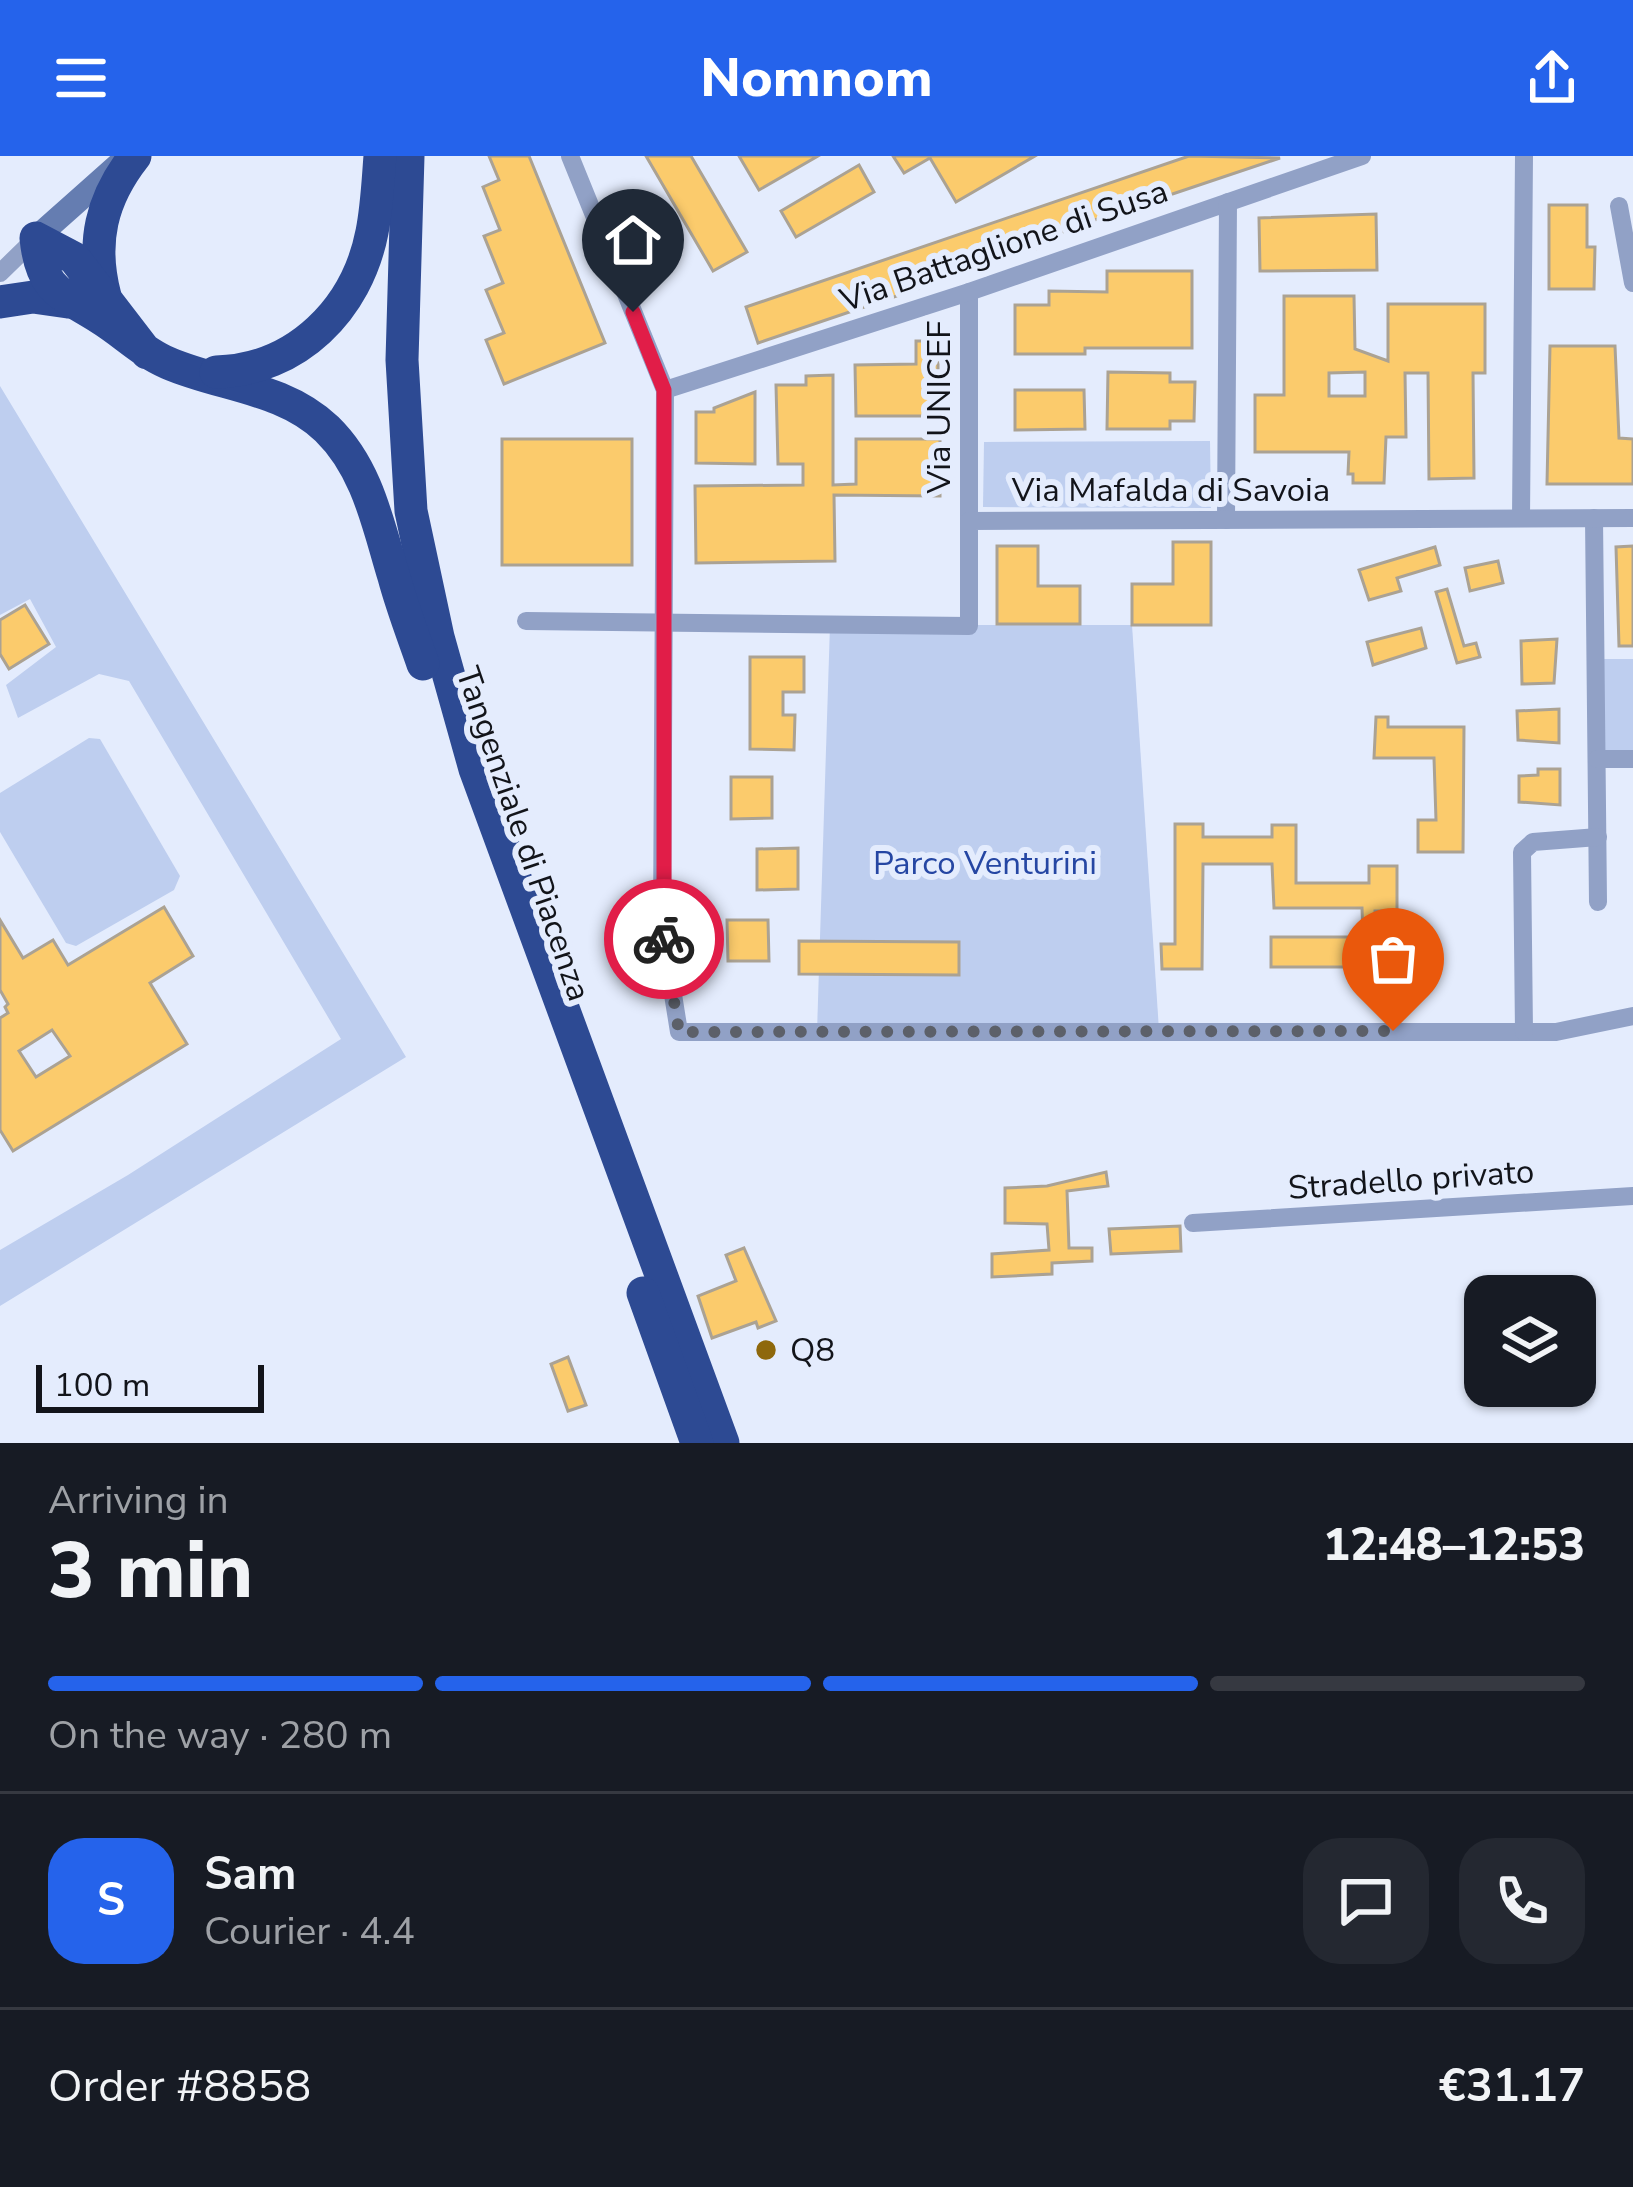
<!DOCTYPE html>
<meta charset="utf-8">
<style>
:root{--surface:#171b24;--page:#242831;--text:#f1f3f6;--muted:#9ea1a6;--line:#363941;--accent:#2563eb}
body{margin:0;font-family:"Nunito Sans",sans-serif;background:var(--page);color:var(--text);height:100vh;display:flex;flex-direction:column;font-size:45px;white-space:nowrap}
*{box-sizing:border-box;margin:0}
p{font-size:39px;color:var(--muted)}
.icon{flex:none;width:66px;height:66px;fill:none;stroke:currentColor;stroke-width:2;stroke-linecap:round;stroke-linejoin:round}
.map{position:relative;height:1287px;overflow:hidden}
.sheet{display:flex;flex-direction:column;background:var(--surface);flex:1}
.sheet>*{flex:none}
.buttons{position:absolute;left:1464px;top:1119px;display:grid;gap:24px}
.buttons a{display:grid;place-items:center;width:132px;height:132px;border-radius:24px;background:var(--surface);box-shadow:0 3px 9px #0004;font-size:60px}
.scale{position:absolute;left:36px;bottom:30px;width:228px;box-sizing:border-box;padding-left:12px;border:6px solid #12141a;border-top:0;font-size:33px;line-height:42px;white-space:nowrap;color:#12141a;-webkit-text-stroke:9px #e4ecfd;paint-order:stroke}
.pin{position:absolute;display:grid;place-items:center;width:102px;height:102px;color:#fff;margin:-123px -51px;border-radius:50% 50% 50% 0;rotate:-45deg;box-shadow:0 0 12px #0007}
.pin .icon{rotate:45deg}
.courier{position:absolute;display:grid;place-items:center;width:120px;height:120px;margin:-60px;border:9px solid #e11d48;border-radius:50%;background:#fff;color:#222;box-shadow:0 3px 15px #0007}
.head em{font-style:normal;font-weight:800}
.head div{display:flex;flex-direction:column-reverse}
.head{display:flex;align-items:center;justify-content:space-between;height:204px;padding:0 48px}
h1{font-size:78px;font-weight:800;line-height:90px}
.bar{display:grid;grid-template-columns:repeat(4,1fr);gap:18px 12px;align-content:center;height:144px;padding:0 48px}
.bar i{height:15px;border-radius:9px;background:var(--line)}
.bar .current{background:var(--accent)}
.bar p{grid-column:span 4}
.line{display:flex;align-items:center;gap:30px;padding:0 48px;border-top:3px solid var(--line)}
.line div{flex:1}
.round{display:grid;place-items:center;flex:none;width:126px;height:126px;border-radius:36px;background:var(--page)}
header{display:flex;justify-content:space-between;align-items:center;height:156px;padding:0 48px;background:var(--accent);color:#fff;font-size:54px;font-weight:800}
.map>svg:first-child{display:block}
.green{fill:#beceef}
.building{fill:#fbcb6c;stroke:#aba293;stroke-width:3;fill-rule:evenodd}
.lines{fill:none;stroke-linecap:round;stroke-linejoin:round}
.street{stroke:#91a1c6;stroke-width:18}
.secondary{stroke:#657db1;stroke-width:24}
.highway{stroke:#2d4a93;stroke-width:33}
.done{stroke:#5c6069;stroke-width:12;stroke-dasharray:0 21.6}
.route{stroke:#e11d48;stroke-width:15}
.poi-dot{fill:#8e680c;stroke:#e4ecfd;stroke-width:4.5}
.labels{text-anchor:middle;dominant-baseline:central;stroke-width:12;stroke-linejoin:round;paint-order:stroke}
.street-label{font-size:33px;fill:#12141a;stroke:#e4ecfd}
.park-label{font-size:33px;fill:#2546a3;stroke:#e4ecfd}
.poi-label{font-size:33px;fill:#12141a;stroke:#e4ecfd;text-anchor:start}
</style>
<header><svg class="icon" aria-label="menu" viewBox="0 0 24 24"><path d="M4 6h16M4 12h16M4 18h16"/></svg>Nomnom<svg class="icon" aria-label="share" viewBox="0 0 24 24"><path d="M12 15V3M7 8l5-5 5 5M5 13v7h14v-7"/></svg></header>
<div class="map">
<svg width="1633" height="1287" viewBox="0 0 1633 1287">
<rect width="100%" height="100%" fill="#e4ecfd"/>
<!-- green -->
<g class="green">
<polygon points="0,230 406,901 0,1150 0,1094 128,1019 341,883 129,525 99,518 18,562 6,529 56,491 30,443 0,459"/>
<polygon points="1210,285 1211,352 983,351 984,286"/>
<polygon points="830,469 1132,469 1159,874 817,876"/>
<polygon points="1601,503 1633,503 1633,594 1597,595"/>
<polygon points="89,582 100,583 180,720 174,734 76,790 66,787 0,676 0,637"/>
</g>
<!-- building -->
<g class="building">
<polygon points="489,0 529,0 605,187 504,228 486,184 504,177 486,134 503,127 484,80 500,74 483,31 499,24"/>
<polygon points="646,0 691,0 747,96 713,115"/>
<polygon points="739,0 818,0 759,34"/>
<polygon points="893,0 1035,0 956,46 930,2 904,17"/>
<polygon points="1189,0 1280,2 1077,70 1045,84 1047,89 758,187 746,151"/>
<polygon points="859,9 874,36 796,81 781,55"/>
<polygon points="1549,49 1587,49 1587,91 1595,91 1594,133 1549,133"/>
<polygon points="1376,58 1377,114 1260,115 1259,62"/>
<polygon points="1107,115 1192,115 1192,192 1085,192 1085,198 1015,198 1015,149 1049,149 1049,135 1107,136"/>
<path d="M1284,140H1354L1355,193L1388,205V148H1485V217H1473L1474,322L1429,323L1428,217H1405L1406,281H1386L1384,327H1353V318H1348L1349,296H1255V239H1284ZM1365,216V240H1329V217Z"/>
<polygon points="916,185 938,185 938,260 856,260 855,209 916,208"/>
<polygon points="1550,190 1615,190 1619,282 1633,283 1633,328 1547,328"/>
<polygon points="1108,216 1170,217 1170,226 1195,226 1194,265 1170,265 1170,273 1107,273"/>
<polygon points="833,219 833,329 856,328 856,283 940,283 940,340 834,339 835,405 696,407 695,330 803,329 803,308 778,308 776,229 806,229 806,220"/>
<polygon points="1015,234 1084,234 1085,273 1015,274"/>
<polygon points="755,236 755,308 696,307 696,256 714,256 714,252"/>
<rect x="502" y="283" width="130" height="126"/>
<polygon points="1173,386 1211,386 1211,469 1132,469 1132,428 1173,428"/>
<polygon points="997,390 1038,390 1038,430 1080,430 1080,468 997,468"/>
<polygon points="1633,390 1633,490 1619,490 1616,391"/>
<polygon points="1435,391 1440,409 1397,422 1401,435 1369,444 1359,414"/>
<polygon points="1498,405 1503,427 1470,435 1465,412"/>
<polygon points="1447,433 1464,490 1476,487 1480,501 1457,507 1436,436"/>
<polygon points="25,449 49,488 9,513 0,498 0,464"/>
<polygon points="1421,472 1426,492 1373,509 1367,486"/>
<polygon points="1557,483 1554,527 1522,528 1521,485"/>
<polygon points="750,501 804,501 804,536 783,536 783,559 795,559 794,594 750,593"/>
<polygon points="1559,553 1559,587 1518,584 1517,555"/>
<polygon points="1376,561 1388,561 1388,571 1464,571 1463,696 1418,696 1418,664 1436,664 1434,602 1374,602"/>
<polygon points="1538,613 1560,613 1560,649 1519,646 1519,620 1538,619"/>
<polygon points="731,621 772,621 772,662 731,663"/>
<polygon points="1175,668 1203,668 1203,681 1272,681 1272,669 1296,669 1296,727 1369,727 1369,710 1397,710 1397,755 1375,755 1375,781 1398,781 1398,811 1271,811 1271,781 1363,781 1362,752 1274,752 1272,708 1203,708 1202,813 1162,813 1161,788 1175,788"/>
<polygon points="798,692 798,733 757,734 757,693"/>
<path d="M164,751L193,800L150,827L187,888L13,995L0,974V862L8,857L5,851L8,848L0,834V764L23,802L53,784L68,809ZM52,874L70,900L36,921L19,895Z"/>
<polygon points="727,764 768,764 769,805 728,805"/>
<polygon points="799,785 959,786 959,819 799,818"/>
<polygon points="1106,1016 1108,1030 1067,1035 1069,1092 1092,1092 1092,1105 1052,1107 1052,1118 992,1121 992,1098 1049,1094 1047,1068 1005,1067 1005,1032 1047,1030"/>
<polygon points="1180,1070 1181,1095 1111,1098 1109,1073"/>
<polygon points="744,1092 776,1165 758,1172 756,1166 712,1182 698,1140 736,1125 726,1099"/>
<polygon points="568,1201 586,1249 568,1255 551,1208"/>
</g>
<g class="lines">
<!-- street -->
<g class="street">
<polyline points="570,0 665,234 662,770 679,876 1556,876 1633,860"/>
<polyline points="1619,50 1633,127"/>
<polyline points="0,117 36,82"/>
<polyline points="969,136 969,365"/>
<polyline points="665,234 969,136 1362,0"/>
<polyline points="1521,362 1524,0"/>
<polyline points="1594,362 1598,746"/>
<polyline points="1226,364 1228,46"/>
<polyline points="526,465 969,470 969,365 1633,362"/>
<polyline points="1597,603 1633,603"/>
<polyline points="1524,876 1522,696 1533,686 1598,681"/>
<polyline points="1193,1067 1633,1040"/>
</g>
<!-- secondary -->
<polyline class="secondary" points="36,82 126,2"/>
<!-- highway -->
<g class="highway">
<polyline points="408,0 402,204 411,355 438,481 475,613 723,1287"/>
<path d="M105,140C91,87 101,43 135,0"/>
<polyline points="0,146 33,141 68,146"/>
<path d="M147,197L74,102L36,82C41,134 60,137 100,162C123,176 142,196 168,207C221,230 283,231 327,273C368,313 378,369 394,421C402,451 413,479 423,508"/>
<path d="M216,216C297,214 357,153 372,76C377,51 378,25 380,0"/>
<polyline points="643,1137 697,1287"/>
</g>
</g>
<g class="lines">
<!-- done -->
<polyline class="done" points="664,783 679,876 1393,875"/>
<!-- route -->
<polyline class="route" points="633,156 664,234 664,783"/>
</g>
<!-- markers -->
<circle class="poi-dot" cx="766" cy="1194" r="12"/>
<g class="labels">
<!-- street labels -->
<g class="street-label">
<text transform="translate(1004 90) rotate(-19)">Via Battaglione di Susa</text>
<text transform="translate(939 251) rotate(-90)">Via UNICEF</text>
<text x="1171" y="334">Via Mafalda di Savoia</text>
<text transform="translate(523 678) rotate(71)">Tangenziale di Piacenza</text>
<text transform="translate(1411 1024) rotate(-4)">Stradello privato</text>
</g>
<!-- park labels -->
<g class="park-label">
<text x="985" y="707">Parco Venturini</text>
</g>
<!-- poi labels -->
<g class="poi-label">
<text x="790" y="1194">Q8</text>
</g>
</g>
</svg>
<div class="buttons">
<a><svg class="icon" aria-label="layers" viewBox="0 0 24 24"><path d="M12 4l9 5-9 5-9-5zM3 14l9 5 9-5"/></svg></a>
</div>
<div class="scale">100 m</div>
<div class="pin" style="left:1393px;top:875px;background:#ea580c"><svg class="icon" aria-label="bag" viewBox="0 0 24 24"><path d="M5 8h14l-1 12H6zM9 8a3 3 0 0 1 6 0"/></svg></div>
<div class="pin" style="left:633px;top:156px;background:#1f2937"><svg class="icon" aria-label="home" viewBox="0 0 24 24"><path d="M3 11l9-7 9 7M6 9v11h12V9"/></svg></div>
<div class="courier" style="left:664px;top:783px"><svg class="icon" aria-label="bike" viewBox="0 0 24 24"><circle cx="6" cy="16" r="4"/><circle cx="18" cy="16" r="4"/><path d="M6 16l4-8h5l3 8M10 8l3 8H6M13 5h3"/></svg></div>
</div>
<section class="sheet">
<div class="head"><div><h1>3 min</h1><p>Arriving in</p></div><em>12:48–12:53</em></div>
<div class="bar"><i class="current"></i><i class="current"></i><i class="current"></i><i></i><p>On the way · 280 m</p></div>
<div class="line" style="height:216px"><b class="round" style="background:var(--accent);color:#fff">S</b><div><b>Sam</b><p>Courier · 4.4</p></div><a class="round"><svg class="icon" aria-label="chat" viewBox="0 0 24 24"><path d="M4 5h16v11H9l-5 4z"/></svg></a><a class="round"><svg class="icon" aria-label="phone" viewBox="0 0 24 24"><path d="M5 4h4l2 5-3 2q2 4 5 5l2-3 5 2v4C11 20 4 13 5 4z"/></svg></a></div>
<div class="line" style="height:156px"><div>Order #8858</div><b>€31.17</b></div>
</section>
